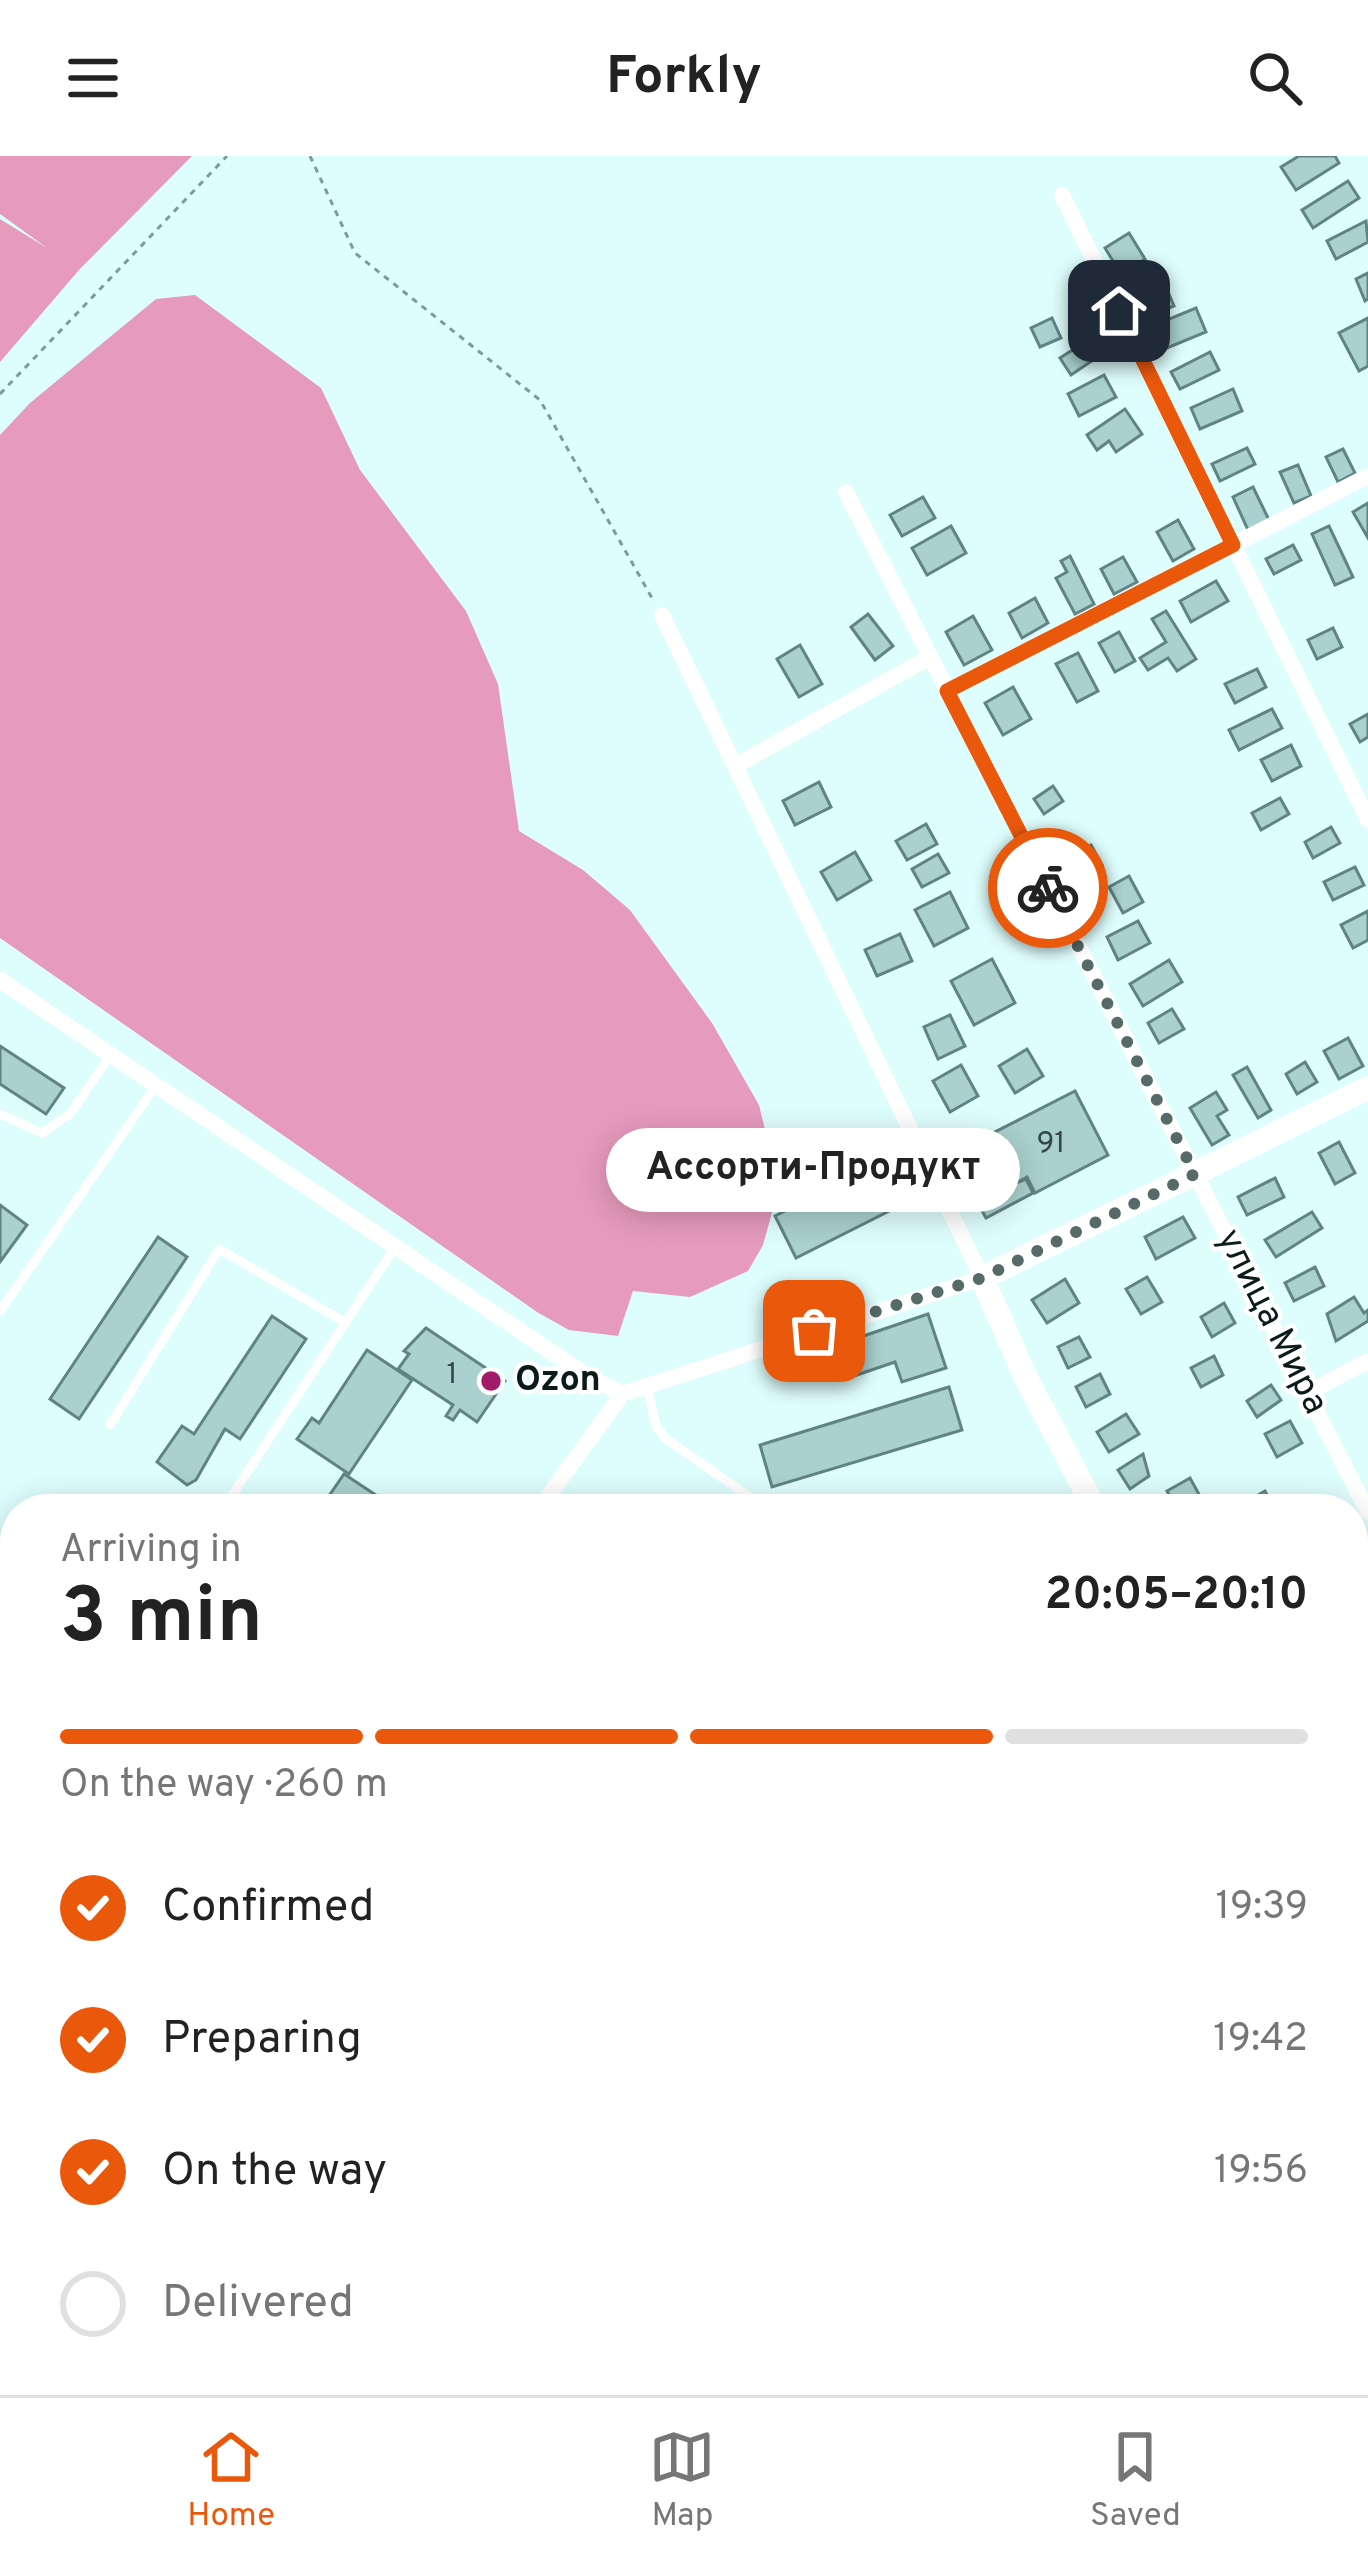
<!DOCTYPE html>
<meta charset="utf-8">
<style>
:root{--surface:#fff;--page:#f6f6f6;--text:#222;--muted:#767676;--line:#e0e0e0;--accent:#ea580c}
body{margin:0;font-family:Overpass,sans-serif;background:var(--page);color:var(--text);height:100vh;display:flex;flex-direction:column;font-size:45px;white-space:nowrap}
*{box-sizing:border-box;margin:0}
p{font-size:39px;color:var(--muted)}
.icon{flex:none;width:66px;height:66px;fill:none;stroke:currentColor;stroke-width:2;stroke-linecap:round;stroke-linejoin:round}
.map{position:relative;flex:1;overflow:hidden}
.sheet{position:absolute;left:0px;top:1338px;width:1368px;height:903px;display:flex;flex-direction:column;background:var(--surface);border-radius:48px 48px 0 0;box-shadow:0 6px 30px #0003}
.sheet>*{flex:none}
.pin{position:absolute;display:grid;place-items:center;width:102px;height:102px;color:#fff;margin:-51px;border-radius:24px;box-shadow:0 6px 18px #0006}
.courier{position:absolute;display:grid;place-items:center;width:120px;height:120px;margin:-60px;border:9px solid #ea580c;border-radius:50%;background:#fff;color:#222;box-shadow:0 3px 15px #0007}
.bubble{position:absolute;height:84px;border-radius:42px;background:var(--surface);box-shadow:0 6px 30px #0003;font-size:39px;font-weight:700;line-height:84px;text-align:center}
.head em{font-style:normal;font-weight:700}
.head div{display:flex;flex-direction:column-reverse}
.head{display:flex;align-items:center;justify-content:space-between;height:204px;padding:0 60px}
h1{font-size:78px;font-weight:700;line-height:90px}
.bar{display:grid;grid-template-columns:repeat(4,1fr);gap:18px 12px;align-content:center;height:144px;padding:0 60px}
.bar i{height:15px;border-radius:9px;background:var(--line)}
.bar .active{background:var(--accent)}
.bar p{grid-column:span 4}
ol{padding:0 60px;list-style:none}
li{display:flex;align-items:center;gap:36px;height:132px}
li p{margin-inline-start:auto}
li .icon{padding:12px;border-radius:50%;background:var(--accent);color:#fff;stroke-width:4}
li:last-child{color:var(--muted)}
li i{width:66px;height:66px;border:6px solid var(--line);border-radius:50%}
header{display:flex;justify-content:space-between;align-items:center;height:156px;padding:0 60px;background:var(--surface);font-size:54px;font-weight:700}
.dock{display:flex;justify-content:space-around;align-items:center;height:168px;border-top:3px solid var(--line);background:var(--surface);font-size:33px;color:var(--muted)}
.dock a{display:grid;justify-items:center;gap:6px}
.dock .active{color:var(--accent)}
.map>svg:first-child{display:block}
.forest{fill:#e69abc}
.building{fill:#aad1cf;stroke:#5f8483;stroke-width:3}
.lines{fill:none;stroke-linecap:round;stroke-linejoin:round}
.path{stroke:#819a99;stroke-width:3;stroke-dasharray:6 6;stroke-linecap:butt}
.lane{stroke:#fff;stroke-width:9}
.street{stroke:#fff;stroke-width:16}
.secondary{stroke:#fff;stroke-width:24}
.done{stroke:#556a69;stroke-width:12;stroke-dasharray:0 21.6}
.route{stroke:#ea580c;stroke-width:15}
.poi-dot{fill:#a11b69;stroke:#fff;stroke-width:4.5}
.labels{text-anchor:middle;dominant-baseline:central;stroke-width:9;stroke-linejoin:round;paint-order:stroke}
.number-label{font-size:30px;fill:#334847}
.street-label{font-size:36px;fill:#0b1a1a;stroke:#fff}
.poi-label{font-size:36px;font-weight:bold;fill:#0b1a1a;stroke:#fff;text-anchor:start}
</style>
<header><svg class="icon" aria-label="menu" viewBox="0 0 24 24"><path d="M4 6h16M4 12h16M4 18h16"/></svg>Forkly<svg class="icon" aria-label="search" viewBox="0 0 24 24"><circle cx="10" cy="10" r="6"/><path d="M15 15l6 6"/></svg></header>
<div class="map">
<svg width="1368" height="2239" viewBox="0 0 1368 2239">
<rect width="100%" height="100%" fill="#defefd"/>
<!-- forest -->
<g class="forest">
<polygon points="0,0 192,0 79,114 0,206 0,63 47,92 0,58"/>
<polygon points="195,139 321,232 360,314 466,455 498,528 519,675 583,714 630,754 712,867 759,949 779,1031 763,1089 748,1115 690,1141 633,1135 618,1180 569,1174 537,1156 0,782 0,279 30,247 156,143"/>
</g>
<!-- building -->
<g class="building">
<polygon points="1299,0 1335,0 1339,7 1296,34 1281,11"/>
<polygon points="1348,25 1359,42 1313,72 1302,54"/>
<polygon points="1366,65 1368,86 1336,103 1327,85"/>
<polygon points="1129,77 1145,103 1121,118 1105,92"/>
<polygon points="1368,117 1368,143 1365,145 1356,123"/>
<polygon points="1163,124 1174,150 1143,163 1132,136"/>
<polygon points="1196,152 1206,176 1162,194 1152,170"/>
<polygon points="1052,162 1061,182 1040,191 1031,172"/>
<polygon points="1368,162 1368,210 1359,215 1339,177"/>
<polygon points="1091,182 1102,198 1071,219 1060,202"/>
<polygon points="1210,196 1219,214 1180,233 1171,216"/>
<polygon points="1104,219 1116,241 1079,260 1068,238"/>
<polygon points="1233,233 1242,255 1200,273 1191,252"/>
<polygon points="1125,253 1142,278 1116,296 1109,285 1097,294 1087,279"/>
<polygon points="1247,292 1255,308 1220,325 1212,308"/>
<polygon points="1343,293 1355,317 1338,326 1326,301"/>
<polygon points="1298,309 1311,340 1294,347 1280,316"/>
<polygon points="1253,331 1269,364 1248,374 1233,341"/>
<polygon points="923,341 935,362 902,380 890,359"/>
<polygon points="1368,347 1368,382 1353,356"/>
<polygon points="1178,364 1194,393 1173,405 1157,376"/>
<polygon points="951,370 966,397 927,419 912,392"/>
<polygon points="1329,370 1353,421 1335,429 1312,378"/>
<polygon points="1293,389 1301,404 1274,418 1266,403"/>
<polygon points="1070,400 1094,448 1075,458 1056,422 1067,416 1061,405"/>
<polygon points="1123,401 1137,426 1114,438 1101,413"/>
<polygon points="1216,425 1228,445 1191,466 1180,445"/>
<polygon points="1035,442 1048,467 1022,482 1009,457"/>
<polygon points="1166,455 1196,503 1177,515 1168,502 1148,514 1140,502 1166,486 1152,463"/>
<polygon points="868,458 893,490 875,504 851,471"/>
<polygon points="973,460 992,494 964,509 946,476"/>
<polygon points="1333,472 1342,491 1317,503 1308,484"/>
<polygon points="1119,476 1135,505 1115,516 1099,487"/>
<polygon points="800,489 822,528 799,541 777,503"/>
<polygon points="1078,497 1098,535 1077,546 1056,508"/>
<polygon points="1257,513 1266,531 1235,547 1225,528"/>
<polygon points="1013,531 1031,563 1003,579 985,547"/>
<polygon points="1272,553 1282,572 1239,594 1229,574"/>
<polygon points="1368,558 1368,581 1360,586 1350,568"/>
<polygon points="1291,589 1301,610 1272,625 1261,604"/>
<polygon points="819,626 831,651 795,669 783,645"/>
<polygon points="1053,630 1063,645 1044,658 1034,643"/>
<polygon points="1280,642 1289,658 1261,674 1252,657"/>
<polygon points="926,668 937,688 907,704 896,685"/>
<polygon points="1331,671 1340,687 1313,702 1305,686"/>
<polygon points="1091,689 1102,709 1077,722 1066,702"/>
<polygon points="855,696 871,724 837,744 821,716"/>
<polygon points="938,698 949,717 922,731 912,713"/>
<polygon points="1355,711 1364,729 1333,744 1324,726"/>
<polygon points="1129,720 1143,746 1123,757 1109,731"/>
<polygon points="950,736 968,772 934,790 915,754"/>
<polygon points="1368,755 1368,784 1353,792 1341,769"/>
<polygon points="1138,765 1150,787 1118,804 1107,781"/>
<polygon points="900,778 912,805 877,820 865,794"/>
<polygon points="992,803 1015,847 974,869 951,825"/>
<polygon points="1169,804 1182,826 1143,850 1130,828"/>
<polygon points="1172,853 1184,873 1159,887 1148,867"/>
<polygon points="950,859 965,890 938,903 924,871"/>
<polygon points="1348,882 1363,910 1339,923 1324,895"/>
<polygon points="0,890 64,932 46,958 0,928"/>
<polygon points="1027,893 1043,920 1015,937 999,910"/>
<polygon points="1305,906 1317,926 1297,938 1286,918"/>
<polygon points="961,909 978,940 950,956 933,925"/>
<polygon points="1247,911 1271,954 1258,962 1233,919"/>
<polygon points="1075,935 1108,999 1035,1037 1027,1021 1018,1026 993,977"/>
<polygon points="1216,936 1227,954 1217,960 1229,979 1212,989 1190,952"/>
<polygon points="991,978 1006,1007 973,1025 958,996"/>
<polygon points="1339,986 1355,1017 1335,1028 1319,997"/>
<polygon points="868,1014 889,1055 796,1102 775,1060"/>
<polygon points="1275,1022 1284,1041 1247,1059 1238,1041"/>
<polygon points="1026,1023 1033,1037 986,1062 976,1044"/>
<polygon points="0,1049 27,1069 0,1106"/>
<polygon points="1312,1056 1322,1072 1276,1101 1265,1084"/>
<polygon points="1183,1061 1195,1082 1156,1103 1145,1081"/>
<polygon points="158,1081 187,1101 79,1263 50,1243"/>
<polygon points="1315,1111 1324,1130 1294,1145 1285,1127"/>
<polygon points="1147,1121 1162,1146 1141,1158 1126,1133"/>
<polygon points="1065,1123 1079,1147 1047,1167 1032,1144"/>
<polygon points="1354,1141 1364,1157 1368,1154 1368,1165 1336,1185 1327,1158"/>
<polygon points="1224,1147 1235,1167 1212,1181 1201,1161"/>
<polygon points="928,1158 946,1212 902,1226 895,1206 845,1223 834,1190"/>
<polygon points="272,1160 306,1183 240,1283 225,1273 196,1324 187,1329 157,1306 182,1270 194,1278"/>
<polygon points="426,1172 505,1225 477,1266 460,1254 453,1264 446,1260 453,1249 398,1213 409,1198 404,1195"/>
<polygon points="1079,1181 1090,1201 1068,1212 1058,1191"/>
<polygon points="367,1194 412,1224 349,1318 297,1283 312,1262 319,1267"/>
<polygon points="1214,1200 1223,1219 1201,1231 1191,1212"/>
<polygon points="1100,1218 1110,1238 1086,1251 1076,1231"/>
<polygon points="1271,1229 1281,1244 1257,1261 1247,1245"/>
<polygon points="949,1231 962,1274 772,1331 760,1289"/>
<polygon points="1126,1258 1139,1278 1109,1296 1097,1276"/>
<polygon points="1290,1265 1302,1287 1277,1301 1265,1278"/>
<polygon points="1143,1298 1149,1320 1130,1333 1118,1314"/>
<polygon points="344,1318 397,1353 320,1353"/>
<polygon points="1190,1322 1201,1342 1177,1353 1167,1335"/>
<polygon points="1265,1335 1274,1353 1236,1353 1235,1352"/>
<polygon points="1356,1397 1366,1417 1353,1424 1353,1399"/>
<polygon points="1368,1445 1368,1473 1365,1475 1355,1451"/>
<polygon points="15,1505 15,1585 2,1604 15,1613 15,1659 1,1649 6,1642 0,1639 0,1533 5,1536 10,1529 2,1524"/>
<polygon points="1368,1768 1368,1796 1357,1774"/>
<polygon points="1368,2216 1368,2239 1355,2239 1349,2226"/>
<polygon points="806,2226 848,2226 850,2229 832,2239 813,2239"/>
<polygon points="1048,2226 1126,2226 1101,2239 1023,2239"/>
</g>
<g class="lines">
<!-- path -->
<g class="path">
<polyline points="310,0 355,97 540,244 652,442"/>
<polyline points="0,238 227,0"/>
</g>
<!-- lane -->
<g class="lane">
<polyline points="0,958 42,977 70,958 111,898"/>
<polyline points="0,1155 157,928"/>
<polyline points="647,1230 656,1270 665,1282 767,1353"/>
<polyline points="110,1269 219,1093 346,1167"/>
<polyline points="223,1353 397,1088"/>
<polyline points="0,1742 15,1752"/>
<polyline points="0,1861 14,1840"/>
<polyline points="0,1989 15,1999"/>
<polyline points="424,2226 432,2239"/>
</g>
<!-- street -->
<g class="street">
<polyline points="1062,39 1368,664"/>
<polyline points="846,336 1368,1356"/>
<polyline points="947,535 1368,320"/>
<polyline points="735,610 930,501"/>
<polyline points="0,824 584,1218 622,1238"/>
<polyline points="1307,1237 1368,1205"/>
<polyline points="539,1353 622,1238 982,1122 662,459"/>
<polyline points="1353,1732 1368,1724"/>
<polyline points="0,2144 15,2122"/>
<polyline points="1353,2172 1368,2165"/>
<polyline points="892,2226 899,2239"/>
<polyline points="1271,2226 1277,2239"/>
<polyline points="926,2239 950,2226"/>
<polyline points="1181,2239 1201,2226"/>
</g>
<!-- secondary -->
<g class="secondary">
<polyline points="1095,1353 1026,1222 982,1122 1368,932"/>
<polyline points="1353,1832 1368,1862"/>
</g>
</g>
<g class="lines">
<!-- done -->
<polyline class="done" points="814,1175 982,1122 1195,1018 1048,732"/>
<!-- route -->
<polyline class="route" points="1048,732 947,535 1233,389 1119,155"/>
</g>
<!-- markers -->
<circle class="poi-dot" cx="491" cy="1225" r="12"/>
<g class="labels">
<!-- number labels -->
<g class="number-label">
<text x="1051" y="988">91</text>
<text x="452" y="1219">1</text>
</g>
<!-- street labels -->
<g class="street-label">
<text transform="translate(1271 1166) rotate(63)">улица Мира</text>
</g>
<!-- poi labels -->
<g class="poi-label">
<text x="515" y="1225">Ozon</text>
</g>
</g>
</svg>
<div class="pin" style="left:814px;top:1175px;background:#ea580c"><svg class="icon" aria-label="bag" viewBox="0 0 24 24"><path d="M5 8h14l-1 12H6zM9 8a3 3 0 0 1 6 0"/></svg></div>
<div class="pin" style="left:1119px;top:155px;background:#1f2937"><svg class="icon" aria-label="home" viewBox="0 0 24 24"><path d="M3 11l9-7 9 7M6 9v11h12V9"/></svg></div>
<div class="courier" style="left:1048px;top:732px"><svg class="icon" aria-label="bike" viewBox="0 0 24 24"><circle cx="6" cy="16" r="4"/><circle cx="18" cy="16" r="4"/><path d="M6 16l4-8h5l3 8M10 8l3 8H6M13 5h3"/></svg></div>
<div class="bubble" style="left:606px;top:972px;width:414px">Ассорти-Продукт</div>
<section class="sheet">
<div class="head"><div><h1>3 min</h1><p>Arriving in</p></div><em>20:05–20:10</em></div>
<div class="bar"><i class="active"></i><i class="active"></i><i class="active"></i><i></i><p>On the way · 260 m</p></div>
<ol>
<li><svg class="icon" aria-label="check" viewBox="0 0 24 24"><path d="M5 12l5 5 9-10"/></svg>Confirmed<p>19:39</p></li>
<li><svg class="icon" aria-label="check" viewBox="0 0 24 24"><path d="M5 12l5 5 9-10"/></svg>Preparing<p>19:42</p></li>
<li><svg class="icon" aria-label="check" viewBox="0 0 24 24"><path d="M5 12l5 5 9-10"/></svg>On the way<p>19:56</p></li>
<li><i></i>Delivered</li>
</ol>
</section>
</div>
<nav class="dock">
<a class="active"><svg class="icon" aria-label="home" viewBox="0 0 24 24"><path d="M3 11l9-7 9 7M6 9v11h12V9"/></svg>Home</a>
<a><svg class="icon" aria-label="map" viewBox="0 0 24 24"><path d="M3 6l6-2 6 2 6-2v14l-6 2-6-2-6 2zM9 4v14M15 6v14"/></svg>Map</a>
<a><svg class="icon" aria-label="saved" viewBox="0 0 24 24"><path d="M7 4h10v16l-5-4-5 4z"/></svg>Saved</a>
</nav>
